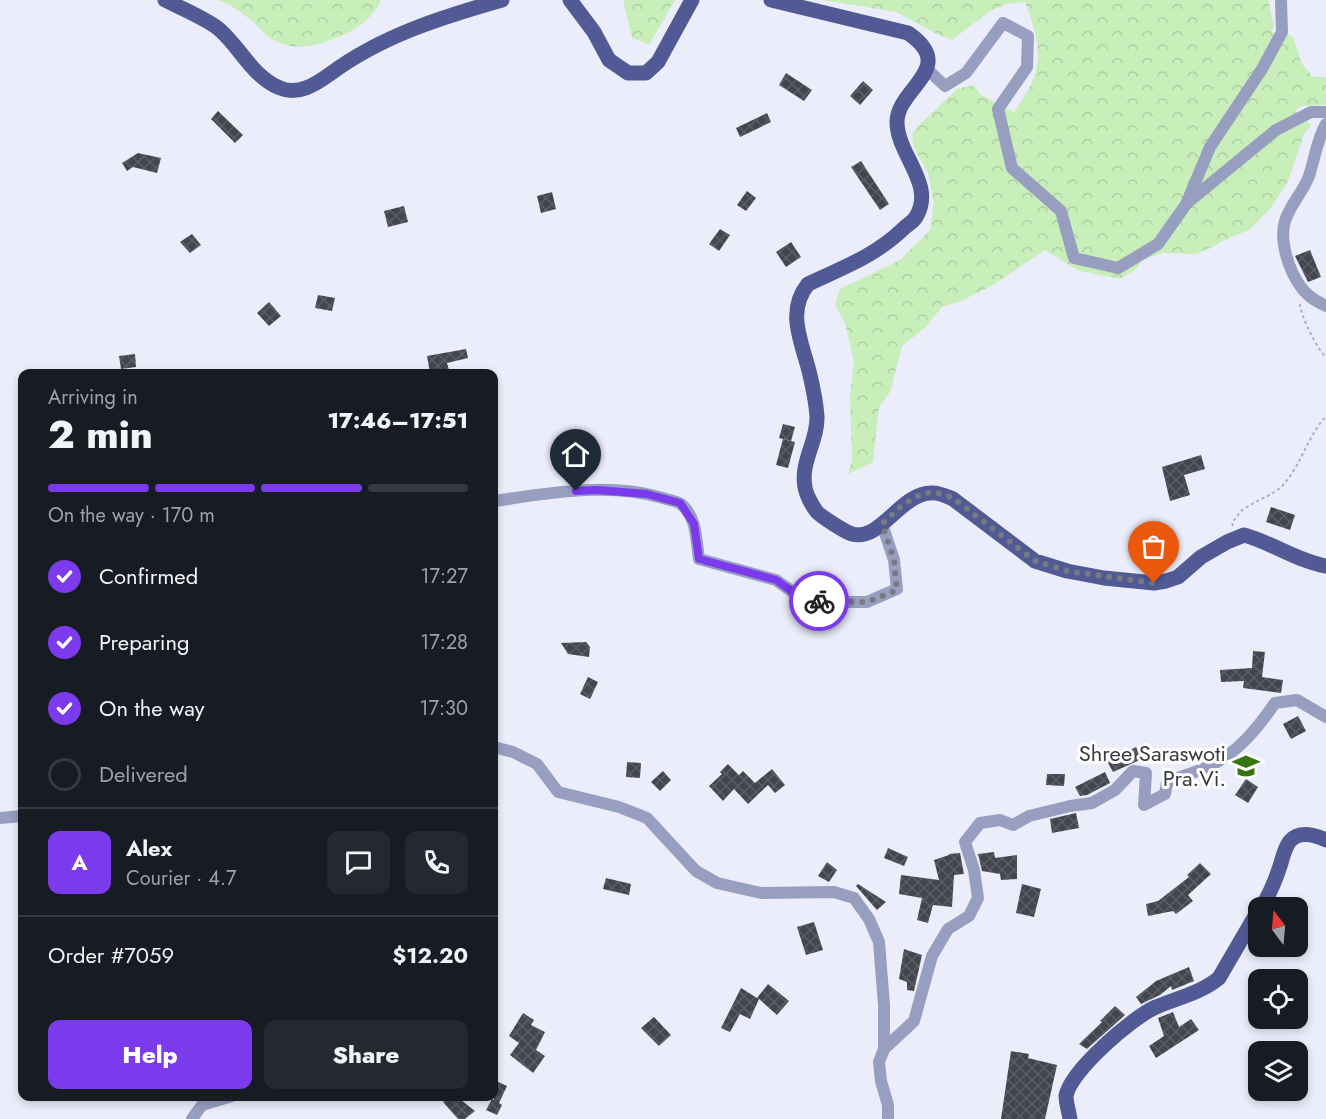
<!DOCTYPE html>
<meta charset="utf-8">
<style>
:root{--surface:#171b24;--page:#242831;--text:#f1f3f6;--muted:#9ea1a6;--line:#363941;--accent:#7c3aed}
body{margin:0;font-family:Jost,sans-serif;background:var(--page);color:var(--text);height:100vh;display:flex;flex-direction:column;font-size:22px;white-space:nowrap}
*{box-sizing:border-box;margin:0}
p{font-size:20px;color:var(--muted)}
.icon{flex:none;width:33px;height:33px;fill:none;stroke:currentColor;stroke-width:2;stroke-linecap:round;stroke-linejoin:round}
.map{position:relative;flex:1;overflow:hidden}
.sheet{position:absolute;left:18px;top:369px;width:480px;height:732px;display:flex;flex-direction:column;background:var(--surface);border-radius:12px;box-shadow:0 3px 9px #0003}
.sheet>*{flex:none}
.needle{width:39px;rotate:344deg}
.tools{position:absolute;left:1248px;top:897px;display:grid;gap:12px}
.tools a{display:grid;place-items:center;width:60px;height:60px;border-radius:12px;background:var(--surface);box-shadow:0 3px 9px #0003;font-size:30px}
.pin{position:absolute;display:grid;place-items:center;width:51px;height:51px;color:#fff;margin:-62px -26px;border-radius:50% 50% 50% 0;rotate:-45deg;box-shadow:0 0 6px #0007}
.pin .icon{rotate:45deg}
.courier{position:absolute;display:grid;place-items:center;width:60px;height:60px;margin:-30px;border:4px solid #7c3aed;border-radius:50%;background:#fff;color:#222;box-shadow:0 2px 8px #0007}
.head em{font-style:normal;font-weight:800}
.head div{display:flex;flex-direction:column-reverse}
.head{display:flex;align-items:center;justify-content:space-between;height:102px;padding:0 30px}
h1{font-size:39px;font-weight:800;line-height:45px}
.bar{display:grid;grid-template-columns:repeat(4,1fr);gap:9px 6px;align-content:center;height:72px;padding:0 30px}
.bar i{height:8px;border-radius:4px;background:var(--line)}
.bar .active{background:var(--accent)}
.bar p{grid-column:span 4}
.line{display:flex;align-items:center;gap:15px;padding:0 30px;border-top:2px solid var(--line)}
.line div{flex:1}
.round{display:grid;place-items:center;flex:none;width:63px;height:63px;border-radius:12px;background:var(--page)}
ol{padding:0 30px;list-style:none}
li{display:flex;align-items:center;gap:18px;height:66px}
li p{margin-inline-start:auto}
li .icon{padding:6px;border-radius:50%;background:var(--accent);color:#fff;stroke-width:4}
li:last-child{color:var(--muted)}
li i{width:33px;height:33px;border:3px solid var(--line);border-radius:50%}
.primary-button{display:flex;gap:12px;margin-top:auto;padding:12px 30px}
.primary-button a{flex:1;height:69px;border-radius:12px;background:var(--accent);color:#fff;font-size:24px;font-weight:800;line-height:69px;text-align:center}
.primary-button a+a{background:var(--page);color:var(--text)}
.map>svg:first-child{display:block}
.forest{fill:url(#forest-crowns)}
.building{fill:url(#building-cross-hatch)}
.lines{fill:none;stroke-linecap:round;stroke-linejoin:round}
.path{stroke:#acaeb8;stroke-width:2;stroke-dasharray:3 3;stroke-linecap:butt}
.minor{stroke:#979ec0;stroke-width:12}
.major{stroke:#515a94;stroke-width:15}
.done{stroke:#787a81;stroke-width:6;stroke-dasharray:0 10.8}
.route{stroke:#7c3aed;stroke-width:8}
.labels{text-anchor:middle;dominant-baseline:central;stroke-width:6;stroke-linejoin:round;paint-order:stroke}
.poi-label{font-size:22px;fill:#3a3b40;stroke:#fff;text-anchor:end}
</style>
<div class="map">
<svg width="1326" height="1119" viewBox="0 0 1326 1119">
<defs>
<pattern id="forest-crowns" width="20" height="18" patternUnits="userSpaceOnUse" patternTransform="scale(1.5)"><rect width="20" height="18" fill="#c8eeba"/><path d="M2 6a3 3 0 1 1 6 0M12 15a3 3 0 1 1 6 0" fill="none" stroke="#adcda1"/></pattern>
<pattern id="building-cross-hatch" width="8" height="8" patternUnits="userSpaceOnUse" patternTransform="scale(1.5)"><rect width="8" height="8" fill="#43454f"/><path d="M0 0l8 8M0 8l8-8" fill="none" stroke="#5d5e67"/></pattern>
</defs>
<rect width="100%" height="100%" fill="#ebeefa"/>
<!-- forest -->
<g class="forest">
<path d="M218,0H381C376,14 359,28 345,34C321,45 295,54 270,38C264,34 259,27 253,22C243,13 231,5 218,0Z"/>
<polygon points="623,0 675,0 649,45 632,38"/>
<path d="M823,0H1268L1274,25L1271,33L1282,32L1293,37L1302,64L1313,77H1326V105L1301,106L1295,111L1311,125L1304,134L1288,181L1271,208L1249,230L1224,240L1215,246L1196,254L1162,253L1143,260L1135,270L1120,279L1079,271L1045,250L993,285L961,301L942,307L926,327L902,346L890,392L879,407L873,462L848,474L852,461L850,396L854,362L845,323L835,305L840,289L900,260L930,230L934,203L928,173L914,148L912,134L917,127L957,89L974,85L980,94L1014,112C1045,69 1043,51 1025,2L1006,4L990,11L952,40L935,33L896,12Z"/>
</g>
<!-- building -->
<g class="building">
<polygon points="786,73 812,90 804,101 779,85"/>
<polygon points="863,81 873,90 860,105 850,96"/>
<polygon points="218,111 243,135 235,143 211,119"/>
<polygon points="767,113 771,122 740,137 736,128"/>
<polygon points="138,153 161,158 157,173 133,167 127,171 122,163"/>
<polygon points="861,161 889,204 880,210 851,167"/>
<polygon points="747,191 756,198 746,211 737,205"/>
<polygon points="552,192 556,209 541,213 537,196"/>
<polygon points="404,206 408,222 388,227 384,211"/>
<polygon points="720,229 730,235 719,251 709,244"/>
<polygon points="192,234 201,245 190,253 180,242"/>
<polygon points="791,242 801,257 786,267 776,252"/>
<polygon points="1310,250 1321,277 1308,282 1295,256"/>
<polygon points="318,295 335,298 332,311 315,308"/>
<polygon points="269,302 281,316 269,326 257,313"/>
<polygon points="466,349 468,358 447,363 449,370 430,373 427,356"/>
<polygon points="135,354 136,367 121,369 119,356"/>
<polygon points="783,424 795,427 791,441 779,438"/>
<polygon points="783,439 795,442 788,468 776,465"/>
<polygon points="1201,455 1205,469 1184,475 1190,495 1170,501 1162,467"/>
<polygon points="1271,507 1295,515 1290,530 1266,522"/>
<polygon points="586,642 590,647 589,657 568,654 561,643"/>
<polygon points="1253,651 1265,652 1262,677 1283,680 1281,693 1243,688 1244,681 1221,682 1220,670 1252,668"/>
<polygon points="588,677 598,682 590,699 580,694"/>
<polygon points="1298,716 1306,731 1291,739 1283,724"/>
<polygon points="1136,747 1142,759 1113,772 1107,761"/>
<polygon points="627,762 641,763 640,778 626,777"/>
<polygon points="728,764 739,775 743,771 755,783 772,769 785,785 775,793 768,785 748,804 734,789 723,801 709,786 722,774 720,772"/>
<polygon points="663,771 671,780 660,791 651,782"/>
<polygon points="1105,772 1110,783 1087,795 1080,796 1075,787"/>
<polygon points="1047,774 1065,774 1064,786 1046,785"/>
<polygon points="1246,779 1258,787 1248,803 1235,795"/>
<polygon points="1076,813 1079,828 1052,833 1050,819"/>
<polygon points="888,848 908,857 904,866 884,858"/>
<polygon points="994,852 995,858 1017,855 1017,879 1001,880 1000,874 982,871 978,854"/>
<polygon points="960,853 964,874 954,875 952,907 933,905 928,923 917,920 922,898 899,894 901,875 939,880 934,860 949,855 949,854"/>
<polygon points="827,862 837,870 829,882 818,876"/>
<polygon points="1200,863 1211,874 1188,895 1193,901 1176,914 1173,911 1148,916 1146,904 1158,901 1189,877 1187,875"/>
<polygon points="606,878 631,884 629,895 603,889"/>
<polygon points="858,884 886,902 877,910 856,886"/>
<polygon points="1022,884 1041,889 1034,917 1016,913"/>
<polygon points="814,922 823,950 806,955 797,927"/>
<polygon points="904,949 922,955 914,991 907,990 907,982 899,979"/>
<polygon points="1189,967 1194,981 1172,990 1171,986 1160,995 1141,1004 1136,997 1156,981"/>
<polygon points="768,984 789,1001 777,1015 759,999 750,1019 740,1014 730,1032 721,1028 741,988 757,998"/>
<polygon points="1115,1006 1125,1015 1087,1049 1079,1044 1102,1022 1100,1021"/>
<polygon points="1173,1012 1179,1027 1191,1019 1199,1030 1156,1058 1149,1046 1164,1036 1158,1018"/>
<polygon points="523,1013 534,1020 531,1025 545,1032 536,1050 545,1056 533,1073 510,1055 519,1043 509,1036"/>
<polygon points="654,1017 671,1035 659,1046 641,1028"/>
<polygon points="1011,1051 1029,1054 1028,1058 1057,1065 1045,1119 1001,1119"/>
<polygon points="496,1081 507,1086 499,1103 502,1105 497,1115 486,1110 492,1099 494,1100 494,1086"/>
<polygon points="453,1096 456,1096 475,1111 465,1119 458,1119 443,1102"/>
</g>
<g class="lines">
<!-- path -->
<g class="path">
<path d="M1300,304C1301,316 1316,348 1326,357"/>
<path d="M1233,526L1232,523C1236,518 1239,512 1244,509C1258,499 1273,496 1284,484C1302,463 1308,436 1326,416"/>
</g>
<!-- minor -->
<g class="minor">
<polyline points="927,69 945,86 966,73 1003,23 1028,36 1027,67 998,109 1012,168 1061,211 1074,258 1118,268 1158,244 1187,203 1276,130 1311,112 1326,112"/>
<path d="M1326,124C1316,142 1315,158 1309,176C1303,192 1290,205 1285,221C1279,241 1289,271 1301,287C1307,296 1316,301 1326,306"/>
<polyline points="1187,202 1210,147 1262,69 1282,32 1281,0"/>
<path d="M494,501C549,493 608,482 663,498C668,500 677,501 681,504C697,517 696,540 699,559L776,580L797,595L823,602H867L897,589L894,560L882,524"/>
<path d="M494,747L513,752L537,764L558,792L619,807L647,818L696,871L717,883L761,893L834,892L854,898L869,919L879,942L884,1005V1049L914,1021L932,956L948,929L969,916L978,898L974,870L965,842L980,823L1000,820L1013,825L1029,816L1070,806L1092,803L1115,790L1133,771L1146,773L1144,805L1165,794L1167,782C1180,777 1194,773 1207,767C1237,754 1257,729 1275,703L1297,700L1326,717"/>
<polyline points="0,818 22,816"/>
<polyline points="884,1049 879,1062 881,1081 888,1105 888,1119"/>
<polyline points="192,1119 202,1105 232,1096"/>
</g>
<!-- major -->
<g class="major">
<path d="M165,0C180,8 210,20 221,31C241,49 253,77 280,88C298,96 316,84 330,74C381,36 442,17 502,0"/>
<polyline points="570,0 594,32 609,60 628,73 646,73 658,62 692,0"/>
<path d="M771,0L908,33C959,68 897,88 897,122C897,155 936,184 916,217C913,222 907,225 903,229C875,256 842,268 808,284C785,313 803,344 810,375C813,388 816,403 817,416C818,441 800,462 805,487C806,494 812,506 817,512C822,517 845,532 852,534C880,542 901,493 931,493C938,492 946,496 953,499L1035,561L1067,571L1104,578L1154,583L1166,581L1178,577L1201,557L1227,542L1244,535C1273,543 1297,561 1326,566"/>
<path d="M1261,908C1270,894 1276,879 1281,863C1283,856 1285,847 1290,841C1300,830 1315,835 1326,840"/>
<path d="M1070,1119C1069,1112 1066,1103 1066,1096C1070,1071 1133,1017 1156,1007C1177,998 1201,993 1219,978L1258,911"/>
</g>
</g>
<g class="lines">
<!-- done -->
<polyline class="done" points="819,601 867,602 897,590 894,560 882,524 901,506 921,494 932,492 942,494 953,498 1035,561 1067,571 1154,583"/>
<!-- route -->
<polyline class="route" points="576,491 597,490 647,494 680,503 694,524 699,559 776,580 797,595 819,601"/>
</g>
<!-- icons -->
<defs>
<symbol id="school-bare" viewBox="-9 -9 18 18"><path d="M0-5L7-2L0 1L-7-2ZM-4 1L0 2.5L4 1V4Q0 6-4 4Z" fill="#367511" stroke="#fff" stroke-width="2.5" paint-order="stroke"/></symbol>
</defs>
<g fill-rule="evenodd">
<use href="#school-bare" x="1227" y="747" width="38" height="38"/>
</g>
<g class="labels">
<!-- poi labels -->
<g class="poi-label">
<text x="1226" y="753">Shree Saraswoti<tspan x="1226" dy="25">Pra.Vi.</tspan></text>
</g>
</g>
</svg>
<div class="tools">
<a><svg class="needle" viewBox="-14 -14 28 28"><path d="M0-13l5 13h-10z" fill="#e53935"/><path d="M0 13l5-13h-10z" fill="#9ea1a6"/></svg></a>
<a><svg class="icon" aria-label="locate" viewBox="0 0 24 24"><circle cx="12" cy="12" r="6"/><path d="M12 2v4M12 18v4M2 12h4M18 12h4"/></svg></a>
<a><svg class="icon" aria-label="layers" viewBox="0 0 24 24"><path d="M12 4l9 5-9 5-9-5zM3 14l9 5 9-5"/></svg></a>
</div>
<div class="pin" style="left:1154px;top:583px;background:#ea580c"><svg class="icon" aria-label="bag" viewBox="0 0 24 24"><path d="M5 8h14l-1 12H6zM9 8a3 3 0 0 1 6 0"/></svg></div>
<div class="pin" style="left:576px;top:491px;background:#1f2937"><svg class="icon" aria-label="home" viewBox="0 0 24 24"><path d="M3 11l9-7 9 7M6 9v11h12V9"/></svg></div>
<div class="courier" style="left:819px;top:601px"><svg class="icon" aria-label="bike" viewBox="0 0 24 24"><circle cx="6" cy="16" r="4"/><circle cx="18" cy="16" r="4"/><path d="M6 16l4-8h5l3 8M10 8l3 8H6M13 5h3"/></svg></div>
<section class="sheet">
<div class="head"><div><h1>2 min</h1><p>Arriving in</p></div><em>17:46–17:51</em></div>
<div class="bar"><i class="active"></i><i class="active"></i><i class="active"></i><i></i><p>On the way · 170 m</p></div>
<ol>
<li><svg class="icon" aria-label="check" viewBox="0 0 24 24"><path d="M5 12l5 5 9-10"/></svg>Confirmed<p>17:27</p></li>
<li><svg class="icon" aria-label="check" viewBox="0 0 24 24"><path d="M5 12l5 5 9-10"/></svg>Preparing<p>17:28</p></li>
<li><svg class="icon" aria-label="check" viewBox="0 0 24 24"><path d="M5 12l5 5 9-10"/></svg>On the way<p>17:30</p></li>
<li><i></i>Delivered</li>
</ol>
<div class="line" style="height:108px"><b class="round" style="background:var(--accent);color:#fff">A</b><div><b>Alex</b><p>Courier · 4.7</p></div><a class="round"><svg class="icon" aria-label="chat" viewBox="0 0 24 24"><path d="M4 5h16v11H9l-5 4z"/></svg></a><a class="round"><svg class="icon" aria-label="phone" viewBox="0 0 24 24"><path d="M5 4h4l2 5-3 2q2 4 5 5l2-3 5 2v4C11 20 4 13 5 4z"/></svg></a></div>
<div class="line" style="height:78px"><div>Order #7059</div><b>$12.20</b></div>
<div class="primary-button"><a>Help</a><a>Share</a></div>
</section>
</div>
